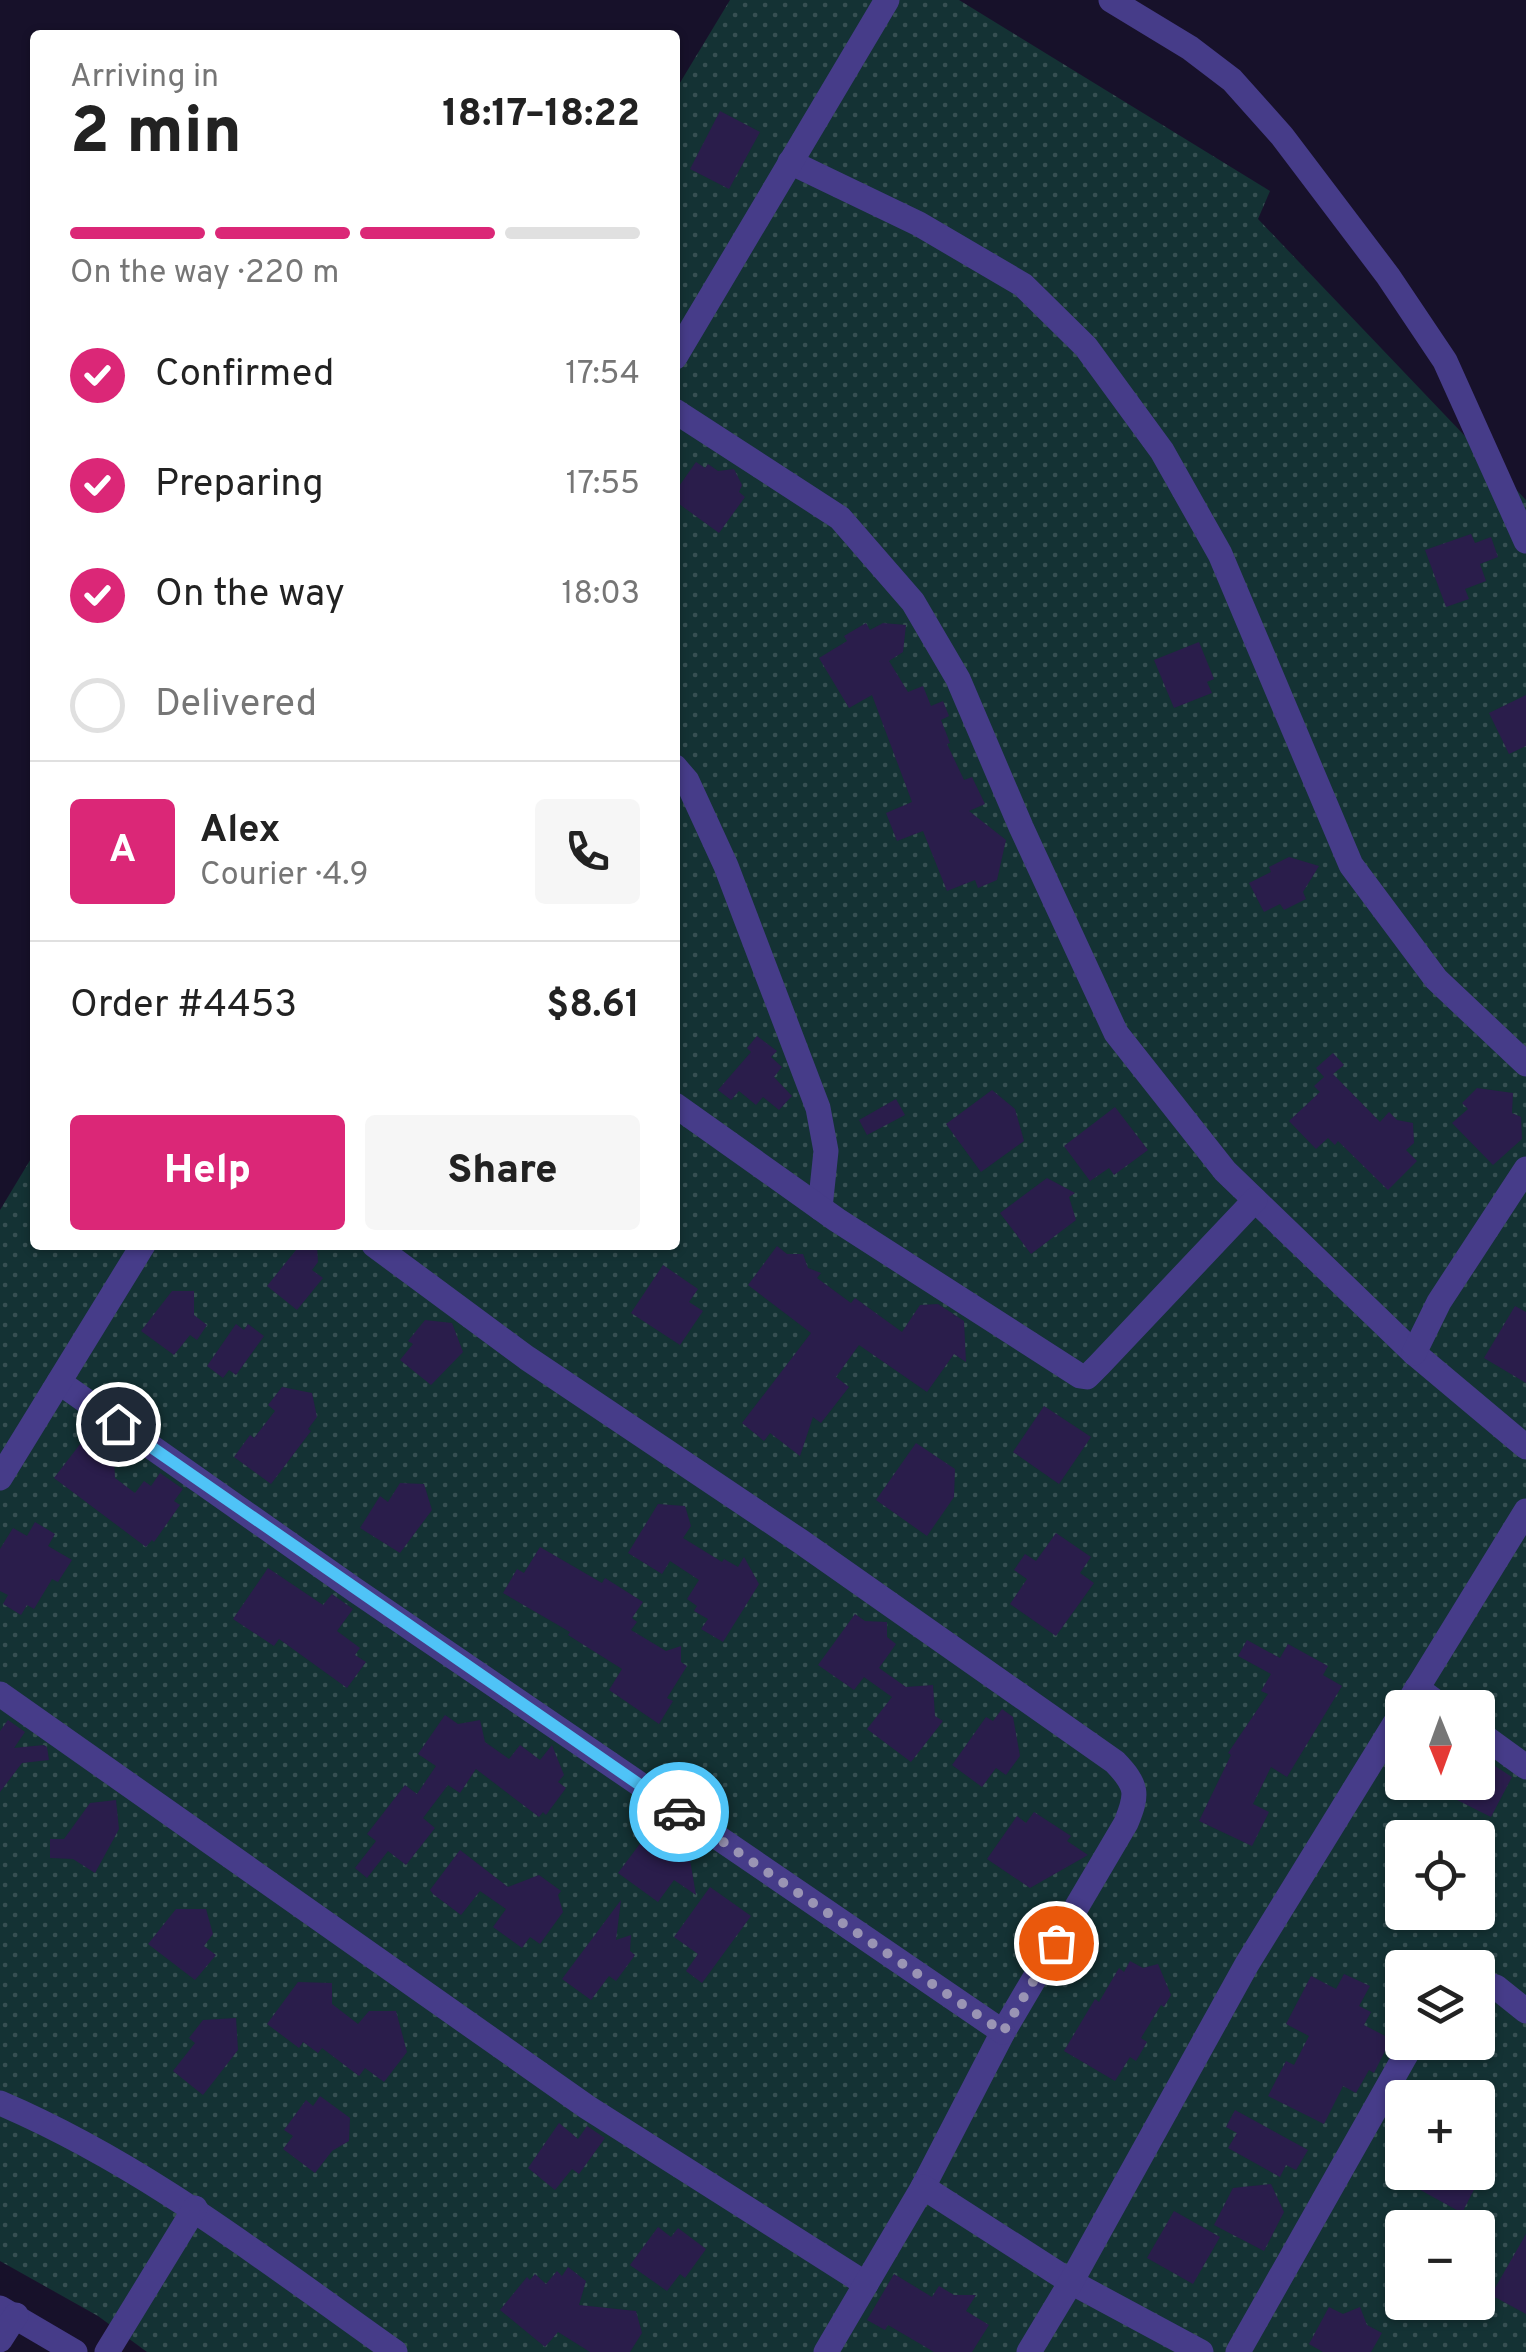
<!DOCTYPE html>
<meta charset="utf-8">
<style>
:root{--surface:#fff;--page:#f6f6f6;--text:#222;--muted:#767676;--line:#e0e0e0;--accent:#db2777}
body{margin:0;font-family:Overpass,sans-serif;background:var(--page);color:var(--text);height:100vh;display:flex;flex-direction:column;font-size:38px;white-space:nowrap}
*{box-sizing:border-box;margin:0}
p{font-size:32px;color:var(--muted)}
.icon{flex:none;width:55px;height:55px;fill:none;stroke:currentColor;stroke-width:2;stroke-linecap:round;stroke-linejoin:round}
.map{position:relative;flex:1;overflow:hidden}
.panel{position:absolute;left:30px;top:30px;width:650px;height:1220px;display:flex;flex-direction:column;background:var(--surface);border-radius:10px;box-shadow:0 2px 8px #0004}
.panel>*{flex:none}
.needle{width:65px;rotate:179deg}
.controls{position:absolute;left:1385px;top:1690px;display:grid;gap:20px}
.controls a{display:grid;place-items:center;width:110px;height:110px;border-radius:10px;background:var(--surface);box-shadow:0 2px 8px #0004;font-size:50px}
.pin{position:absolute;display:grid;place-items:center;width:85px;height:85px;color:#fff;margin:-42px;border:5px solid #fff;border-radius:50%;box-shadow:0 2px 10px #0007}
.courier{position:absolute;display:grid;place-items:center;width:100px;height:100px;margin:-50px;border:8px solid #4fc3f7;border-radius:50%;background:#fff;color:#222;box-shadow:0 2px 12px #0007}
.headline em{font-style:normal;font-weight:800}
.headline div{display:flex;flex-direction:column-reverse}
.headline{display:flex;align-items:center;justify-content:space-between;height:170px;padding:0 40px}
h1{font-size:65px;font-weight:800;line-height:75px}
.bar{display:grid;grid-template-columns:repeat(4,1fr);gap:15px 10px;align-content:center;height:120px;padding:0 40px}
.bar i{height:12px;border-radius:8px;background:var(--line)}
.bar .current{background:var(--accent)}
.bar p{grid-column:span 4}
.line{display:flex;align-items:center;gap:25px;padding:0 40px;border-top:2px solid var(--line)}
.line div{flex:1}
.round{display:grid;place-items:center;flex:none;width:105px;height:105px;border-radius:10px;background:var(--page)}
ol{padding:0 40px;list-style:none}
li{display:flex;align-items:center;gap:30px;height:110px}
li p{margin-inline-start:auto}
li .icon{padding:10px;border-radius:50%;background:var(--accent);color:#fff;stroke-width:4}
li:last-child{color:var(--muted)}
li i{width:55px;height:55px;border:5px solid var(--line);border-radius:50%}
.action{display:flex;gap:20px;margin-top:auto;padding:20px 40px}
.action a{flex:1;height:115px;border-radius:10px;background:var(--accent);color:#fff;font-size:40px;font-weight:800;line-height:115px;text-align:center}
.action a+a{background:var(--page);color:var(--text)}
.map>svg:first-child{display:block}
.garden{fill:url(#garden-dots);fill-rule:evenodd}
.building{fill:#2a1d4b}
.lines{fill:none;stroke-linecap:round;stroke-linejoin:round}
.minor{stroke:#463c89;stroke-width:25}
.done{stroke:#9a94b4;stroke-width:10;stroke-dasharray:0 18}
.route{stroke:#4fc3f7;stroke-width:12}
</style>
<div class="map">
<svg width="1526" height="2352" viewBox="0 0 1526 2352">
<defs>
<pattern id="garden-dots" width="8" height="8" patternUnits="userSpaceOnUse" patternTransform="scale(2.5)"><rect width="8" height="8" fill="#143234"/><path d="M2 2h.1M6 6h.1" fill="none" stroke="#364f52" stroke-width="1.8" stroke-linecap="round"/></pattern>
</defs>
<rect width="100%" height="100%" fill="#17112a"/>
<!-- garden -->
<path class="garden" d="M730,0H959L1270,191L1258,219L1526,500V2352H147L98,2316L0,2261V1210L35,1152V1245H675V91ZM1402,1708H1478V1782H1402ZM1402,1838H1478V1912H1402ZM1402,1968H1478V2042H1402ZM1402,2098H1478V2172H1402ZM1402,2228H1478V2302H1402Z"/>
<!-- building -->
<g class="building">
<polygon points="720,111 760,132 729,189 690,169"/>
<polygon points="696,462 705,468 708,464 718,471 734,469 742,485 739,492 745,497 719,533 675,501 675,492"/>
<polygon points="1471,534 1475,543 1491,537 1498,557 1480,564 1486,581 1465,589 1469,599 1446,607 1425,550"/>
<polygon points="866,623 870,630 883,623 906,625 903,652 889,661 908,692 923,686 931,706 943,701 949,716 941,720 950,743 947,744 964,780 972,777 985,804 969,811 1006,840 997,880 978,888 975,880 947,891 923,831 897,841 886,813 912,802 872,695 849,708 819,658 847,641 844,636"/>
<polygon points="1199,642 1214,679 1207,682 1212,693 1174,708 1154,660"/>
<polygon points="1526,695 1526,746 1509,754 1489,713"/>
<polygon points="1289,857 1319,866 1303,892 1306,899 1284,910 1280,904 1264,912 1249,883 1271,872 1269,867"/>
<polygon points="757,1036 777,1051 771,1057 782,1067 774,1077 792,1096 779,1110 763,1097 756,1105 739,1091 731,1100 718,1090 751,1052 747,1048"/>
<polygon points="1333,1053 1344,1065 1333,1074 1380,1122 1389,1112 1397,1120 1413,1123 1414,1143 1406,1150 1417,1161 1388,1190 1338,1141 1335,1145 1328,1138 1316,1149 1289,1121 1320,1092 1314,1086 1324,1077 1316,1068"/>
<polygon points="1477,1088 1513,1093 1512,1113 1521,1117 1522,1139 1493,1165 1452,1123 1468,1109 1462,1103"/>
<polygon points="992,1090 1015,1109 1024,1141 981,1172 946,1124"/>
<polygon points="896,1099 905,1115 867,1135 859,1120"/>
<polygon points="1115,1107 1148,1150 1114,1175 1109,1168 1090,1181 1064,1146"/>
<polygon points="1047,1178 1075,1193 1069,1197 1076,1220 1031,1254 1000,1213"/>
<polygon points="300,1245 317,1246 318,1262 312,1270 323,1278 297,1310 267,1286"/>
<polygon points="777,1246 787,1254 803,1254 808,1268 821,1273 817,1278 851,1303 855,1298 902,1332 920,1305 938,1304 964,1321 966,1362 954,1354 927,1392 859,1345 836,1377 849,1387 821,1423 813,1417 800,1456 770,1433 764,1441 742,1423 811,1333 748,1285"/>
<polygon points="663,1265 698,1289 689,1302 703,1311 680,1345 631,1313"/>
<polygon points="172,1291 194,1291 194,1315 207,1325 197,1340 190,1335 174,1355 141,1331"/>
<polygon points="1515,1306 1526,1312 1526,1383 1484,1358"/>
<polygon points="425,1320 452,1323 463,1352 431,1385 400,1360 413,1344 408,1341"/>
<polygon points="236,1324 244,1330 248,1324 264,1336 236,1375 229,1370 223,1378 207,1366"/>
<polygon points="282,1387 312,1393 317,1417 308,1429 311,1431 271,1484 234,1457 250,1435 254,1438 275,1411 268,1405"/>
<polygon points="1044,1406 1091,1437 1059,1484 1013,1452"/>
<polygon points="94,1426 113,1440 115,1478 135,1493 144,1481 151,1486 160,1473 183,1489 174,1501 180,1505 154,1542 152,1540 146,1547 54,1478"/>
<polygon points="916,1443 955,1469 954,1497 927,1536 876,1500"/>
<polygon points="400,1483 424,1484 432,1510 400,1553 360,1528 380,1496 388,1502"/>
<polygon points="658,1504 685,1506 691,1526 683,1538 722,1562 724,1559 738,1567 744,1557 759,1584 723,1642 701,1629 708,1619 694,1611 697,1606 687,1599 699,1580 670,1561 662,1574 628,1553"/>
<polygon points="35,1522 55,1534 48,1546 72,1560 58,1582 52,1579 34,1609 27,1605 21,1615 3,1604 8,1595 0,1591 0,1549 13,1528 27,1536"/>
<polygon points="1056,1533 1091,1557 1080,1573 1094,1583 1056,1636 1010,1604 1027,1579 1014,1570 1025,1554 1036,1561"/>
<polygon points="540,1547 602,1583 605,1578 643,1602 632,1618 637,1622 631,1630 666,1651 681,1646 681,1662 687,1666 667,1698 673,1701 659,1724 609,1690 622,1669 568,1635 570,1632 503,1593 517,1569 524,1573"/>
<polygon points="268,1568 323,1605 332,1594 353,1609 337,1631 360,1648 355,1655 366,1662 347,1688 279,1639 274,1646 233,1619"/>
<polygon points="855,1614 865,1621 887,1622 887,1637 896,1644 879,1668 906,1687 933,1685 935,1716 943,1721 911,1762 867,1729 892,1697 864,1677 854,1690 818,1665"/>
<polygon points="1247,1640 1280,1658 1288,1644 1328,1666 1323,1675 1342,1686 1287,1777 1271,1767 1253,1804 1269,1812 1252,1846 1199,1821 1231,1755 1228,1753 1268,1694 1261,1691 1271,1674 1238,1656"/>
<polygon points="1002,1709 1013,1717 1020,1756 1006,1775 996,1768 982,1787 952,1765 986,1717 993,1721"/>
<polygon points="445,1715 458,1724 480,1720 485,1742 509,1759 520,1745 540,1760 552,1745 564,1775 558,1782 566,1788 546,1815 543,1812 539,1817 476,1769 460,1793 448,1785 423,1818 435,1828 406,1865 388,1851 367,1878 355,1868 376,1841 367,1834 405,1785 417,1794 436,1766 418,1754"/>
<polygon points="8,1720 25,1732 14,1748 44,1745 47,1747 49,1760 22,1763 0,1792 0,1731"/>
<polygon points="1478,1755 1512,1777 1491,1817 1421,1782 1478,1782"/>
<polygon points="116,1800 119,1829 95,1873 73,1859 50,1858 50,1839 64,1839 90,1803"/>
<polygon points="1034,1812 1071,1836 1067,1841 1088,1855 1030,1888 987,1859 1017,1816 1026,1823"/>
<polygon points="668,1823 686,1836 696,1895 674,1880 658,1902 618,1873 654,1825"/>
<polygon points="460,1850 508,1887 539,1875 561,1891 558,1895 563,1912 540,1944 530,1937 522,1948 493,1927 506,1909 480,1891 461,1915 433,1894 430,1890"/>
<polygon points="710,1887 751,1916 702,1983 686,1971 698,1954 674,1937"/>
<polygon points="621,1900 616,1940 631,1935 630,1951 635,1955 616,1981 609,1976 591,2000 562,1979"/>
<polygon points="176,1909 206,1909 213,1934 204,1946 216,1955 195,1980 148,1944"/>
<polygon points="1130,1961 1143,1968 1158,1964 1171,1995 1164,2007 1161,2005 1141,2038 1147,2042 1136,2061 1130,2057 1115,2081 1064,2051 1095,1999 1099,2002 1119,1968 1124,1972"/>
<polygon points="1344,1974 1370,1986 1359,2006 1371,2012 1364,2025 1391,2039 1374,2073 1369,2070 1356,2093 1343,2086 1324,2124 1268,2096 1286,2061 1294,2065 1309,2036 1286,2024 1311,1976 1336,1989"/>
<polygon points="298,1982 332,1983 332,2004 358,2024 369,2011 396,2011 407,2052 384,2082 365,2068 359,2076 322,2048 318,2053 303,2042 299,2048 267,2024"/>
<polygon points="236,2018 238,2050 203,2095 173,2071 195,2043 189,2038 203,2020"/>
<polygon points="320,2096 350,2118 349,2141 332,2151 315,2173 283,2149 293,2136 284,2130 306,2100 313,2106"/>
<polygon points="1235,2110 1308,2150 1296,2170 1286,2165 1280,2177 1228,2148 1237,2133 1226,2127"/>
<polygon points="559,2123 578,2139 587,2126 605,2138 579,2174 572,2169 555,2190 528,2168"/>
<polygon points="1422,2172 1483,2172 1462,2213 1415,2187"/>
<polygon points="1271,2184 1284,2212 1264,2251 1214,2225 1233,2188"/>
<polygon points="1174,2211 1220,2237 1193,2284 1147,2258"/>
<polygon points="658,2227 671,2237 678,2228 706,2249 685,2278 680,2274 667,2291 630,2265"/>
<polygon points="1526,2234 1526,2314 1491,2295"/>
<polygon points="568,2267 586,2281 579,2305 636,2311 642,2333 630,2352 590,2352 558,2332 545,2347 500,2310 527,2277 530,2280 535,2274 546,2284 557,2271 562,2276"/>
<polygon points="894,2274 932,2297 939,2286 954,2295 976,2295 966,2311 989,2325 972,2352 934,2352 888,2325 885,2330 867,2320"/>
<polygon points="1329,2307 1343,2314 1360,2307 1367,2325 1382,2333 1371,2352 1323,2352 1309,2344"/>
</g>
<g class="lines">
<!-- minor -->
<g class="minor">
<polyline points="1111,0 1190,48 1232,80 1282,136 1388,276 1445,361 1526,541"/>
<polyline points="790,162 919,224 1023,285 1086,347 1162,451 1220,554 1351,865 1436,979 1526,1064"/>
<polyline points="675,357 887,0"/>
<polyline points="675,411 840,518 913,602 958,679 1021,827 1116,1033 1225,1171 1414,1353 1526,1447"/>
<polyline points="675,767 687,781 726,866 818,1108 826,1151 820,1208"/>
<polyline points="675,1105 837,1220 1080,1376 1087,1377 1099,1365 1255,1200"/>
<path d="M374,1245L527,1358L800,1541L1115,1762C1138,1786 1138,1794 1126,1823L1003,2032L923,2187"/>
<polyline points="1414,1353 1439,1302 1526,1169"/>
<polyline points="59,1382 355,1590 1003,2032"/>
<polyline points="0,1478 143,1245"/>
<polyline points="1417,1688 1444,1708"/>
<polyline points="0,1694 587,2107 866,2284"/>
<polyline points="1405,1708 1526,1511"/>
<polyline points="1478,1732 1526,1767"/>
<polyline points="1478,1982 1496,1987 1526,2011"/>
<path d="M0,2103C145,2165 266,2261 395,2352"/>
<polyline points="0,2308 75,2352"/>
<polyline points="0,2340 16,2315"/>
<polyline points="107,2352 195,2208"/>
<polyline points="826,2352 923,2187 1071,2282 1201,2352"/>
<polyline points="1029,2352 1071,2282 1247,1964 1402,1712"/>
<polyline points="1238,2352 1413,2042"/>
</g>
</g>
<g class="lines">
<!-- done -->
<polyline class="done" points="679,1812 1003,2032 1056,1943"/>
<!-- route -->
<polyline class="route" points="118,1424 679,1812"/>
</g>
</svg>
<div class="controls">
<a><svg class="needle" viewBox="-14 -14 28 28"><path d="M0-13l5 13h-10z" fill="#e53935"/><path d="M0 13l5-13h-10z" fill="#767676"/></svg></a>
<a><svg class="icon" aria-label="locate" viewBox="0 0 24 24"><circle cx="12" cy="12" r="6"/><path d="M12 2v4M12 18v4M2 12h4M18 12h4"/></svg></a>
<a><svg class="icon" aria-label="layers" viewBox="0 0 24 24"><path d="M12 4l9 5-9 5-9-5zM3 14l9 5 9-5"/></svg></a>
<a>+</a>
<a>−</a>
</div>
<div class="pin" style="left:1056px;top:1943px;background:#ea580c"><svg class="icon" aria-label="bag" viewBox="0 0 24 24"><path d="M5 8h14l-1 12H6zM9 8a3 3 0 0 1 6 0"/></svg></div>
<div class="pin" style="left:118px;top:1424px;background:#1f2937"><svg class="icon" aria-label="home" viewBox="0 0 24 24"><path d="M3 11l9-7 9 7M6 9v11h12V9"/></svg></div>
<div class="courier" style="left:679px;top:1812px"><svg class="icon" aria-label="car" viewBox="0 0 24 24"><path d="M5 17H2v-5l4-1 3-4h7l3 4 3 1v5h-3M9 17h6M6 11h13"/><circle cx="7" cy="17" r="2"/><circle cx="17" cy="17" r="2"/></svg></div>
<section class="panel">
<div class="headline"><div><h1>2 min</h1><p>Arriving in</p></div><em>18:17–18:22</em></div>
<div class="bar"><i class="current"></i><i class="current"></i><i class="current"></i><i></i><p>On the way · 220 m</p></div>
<ol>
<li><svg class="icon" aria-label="check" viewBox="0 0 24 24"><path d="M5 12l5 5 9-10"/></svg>Confirmed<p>17:54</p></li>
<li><svg class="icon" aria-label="check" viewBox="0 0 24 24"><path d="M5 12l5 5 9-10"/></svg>Preparing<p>17:55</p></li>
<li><svg class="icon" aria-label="check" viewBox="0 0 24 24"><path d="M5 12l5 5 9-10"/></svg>On the way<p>18:03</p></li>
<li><i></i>Delivered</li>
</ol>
<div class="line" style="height:180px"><b class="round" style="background:var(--accent);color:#fff">A</b><div><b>Alex</b><p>Courier · 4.9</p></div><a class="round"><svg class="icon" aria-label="phone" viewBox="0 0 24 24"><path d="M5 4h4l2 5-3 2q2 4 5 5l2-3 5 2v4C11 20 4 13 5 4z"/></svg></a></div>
<div class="line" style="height:130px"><div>Order #4453</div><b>$8.61</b></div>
<div class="action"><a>Help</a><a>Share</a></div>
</section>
</div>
